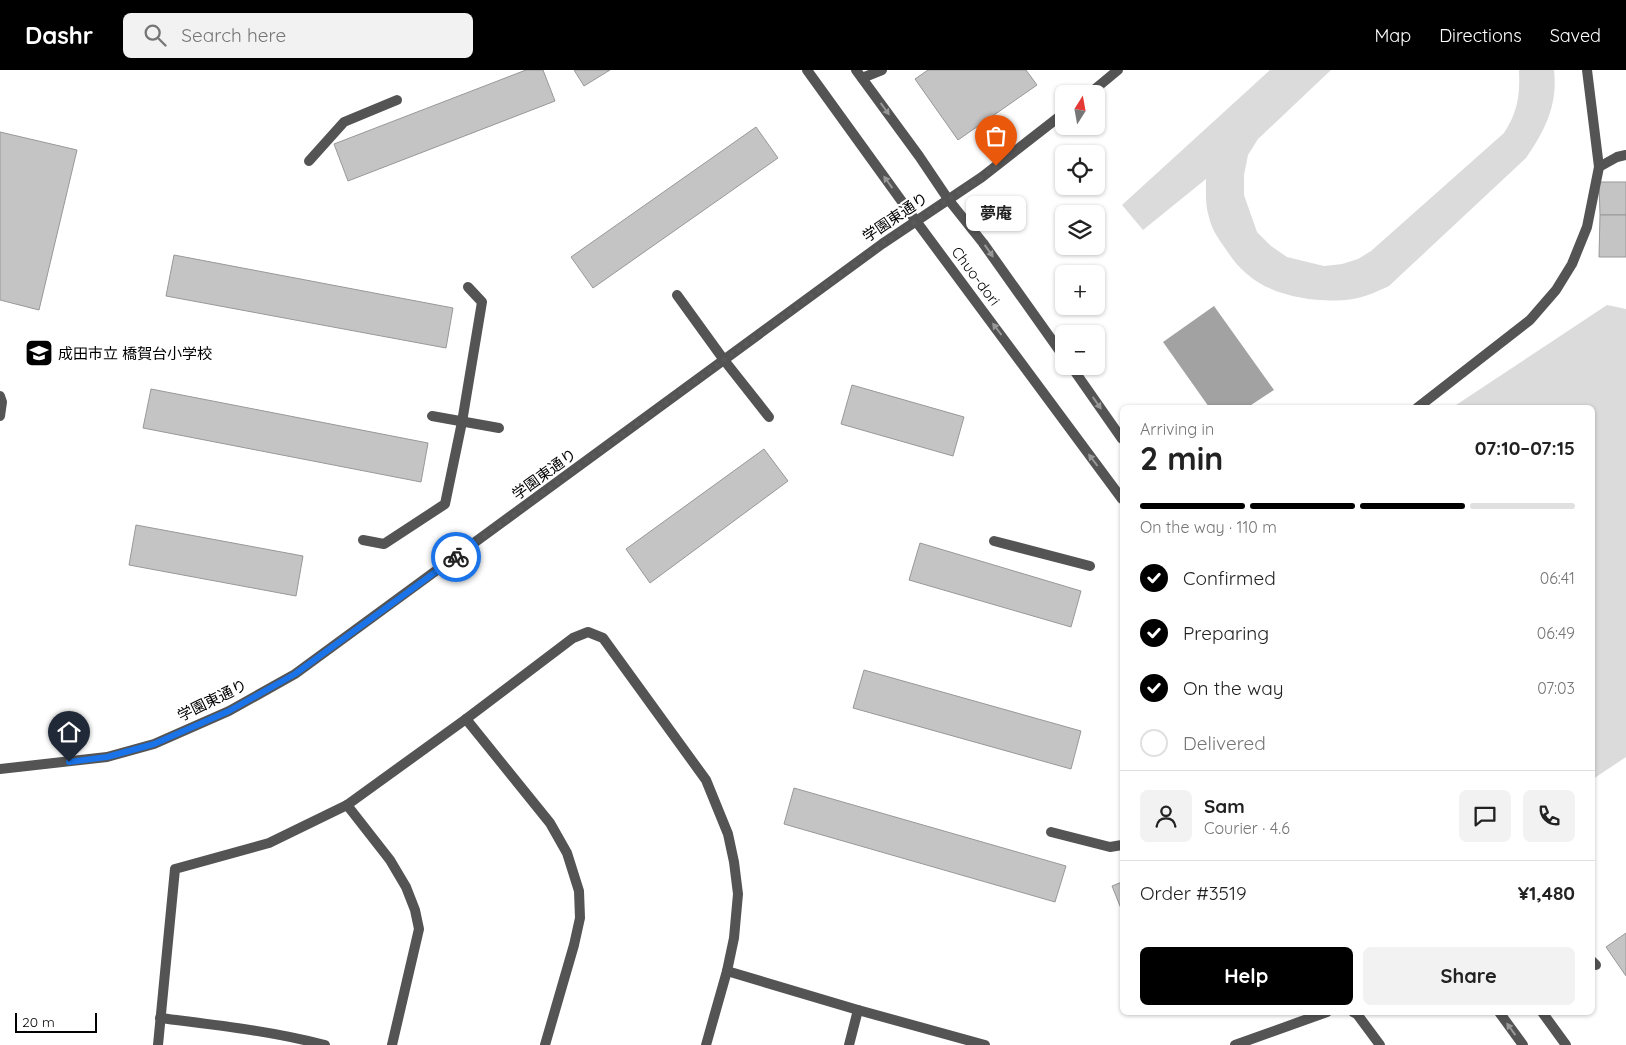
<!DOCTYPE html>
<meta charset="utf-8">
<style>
:root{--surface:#fff;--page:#f2f2f2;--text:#222;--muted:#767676;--line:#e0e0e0;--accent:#000}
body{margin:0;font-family:Quicksand,"Noto Sans JP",sans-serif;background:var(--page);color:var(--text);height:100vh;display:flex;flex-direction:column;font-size:19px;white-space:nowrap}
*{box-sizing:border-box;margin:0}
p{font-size:16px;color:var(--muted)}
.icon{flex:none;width:28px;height:28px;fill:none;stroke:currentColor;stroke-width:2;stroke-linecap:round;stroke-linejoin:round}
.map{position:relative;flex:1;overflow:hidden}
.drawer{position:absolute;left:1120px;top:335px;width:475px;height:610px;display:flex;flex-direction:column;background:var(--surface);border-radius:8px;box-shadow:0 1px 4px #0004}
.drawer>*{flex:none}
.needle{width:32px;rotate:11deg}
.buttons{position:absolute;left:1055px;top:15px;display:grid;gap:10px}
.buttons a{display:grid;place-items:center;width:50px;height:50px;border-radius:8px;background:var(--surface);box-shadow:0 1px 4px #0004;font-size:25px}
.scale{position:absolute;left:15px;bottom:12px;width:82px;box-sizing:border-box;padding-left:5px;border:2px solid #000;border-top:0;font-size:14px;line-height:18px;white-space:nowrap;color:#000;-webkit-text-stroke:4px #fff;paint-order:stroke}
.pin{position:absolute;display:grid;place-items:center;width:42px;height:42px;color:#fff;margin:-51px -21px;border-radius:50% 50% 50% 0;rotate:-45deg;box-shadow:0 0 5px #0007}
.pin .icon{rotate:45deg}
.courier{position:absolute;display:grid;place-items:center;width:50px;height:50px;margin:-25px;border:4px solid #1a73e8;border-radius:50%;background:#fff;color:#222;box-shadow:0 1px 6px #0007}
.bubble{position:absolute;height:35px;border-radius:8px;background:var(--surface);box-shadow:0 1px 4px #0004;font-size:16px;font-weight:700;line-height:35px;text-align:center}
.overview em{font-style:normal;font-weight:700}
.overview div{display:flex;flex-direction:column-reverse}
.overview{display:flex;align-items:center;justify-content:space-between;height:85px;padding:0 20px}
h1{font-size:32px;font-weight:700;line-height:38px}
.bar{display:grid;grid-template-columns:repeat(4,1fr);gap:8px 5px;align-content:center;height:60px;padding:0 20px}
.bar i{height:6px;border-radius:4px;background:var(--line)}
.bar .selected{background:var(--accent)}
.bar p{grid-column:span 4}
.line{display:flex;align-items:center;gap:12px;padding:0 20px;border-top:1px solid var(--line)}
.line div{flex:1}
.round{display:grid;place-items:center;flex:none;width:52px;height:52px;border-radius:8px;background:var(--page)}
ol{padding:0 20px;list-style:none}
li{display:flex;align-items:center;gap:15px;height:55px}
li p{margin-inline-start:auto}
li .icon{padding:5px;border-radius:50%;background:var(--accent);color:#fff;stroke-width:4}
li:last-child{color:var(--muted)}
li i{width:28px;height:28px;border:2px solid var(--line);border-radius:50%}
.action{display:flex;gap:10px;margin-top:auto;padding:10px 20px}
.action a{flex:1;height:58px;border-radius:8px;background:var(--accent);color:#fff;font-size:20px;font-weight:700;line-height:58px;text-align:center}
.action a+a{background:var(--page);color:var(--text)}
header{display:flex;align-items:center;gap:30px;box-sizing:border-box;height:70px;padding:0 25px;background:var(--accent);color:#fff}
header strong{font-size:24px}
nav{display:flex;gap:28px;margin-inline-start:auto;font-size:18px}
.search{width:350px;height:45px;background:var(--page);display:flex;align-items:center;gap:12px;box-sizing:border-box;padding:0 18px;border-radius:8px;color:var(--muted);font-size:19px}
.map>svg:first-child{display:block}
.green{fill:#dbdbdb}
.water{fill:#a2a2a2}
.building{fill:#c4c4c4;stroke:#989898}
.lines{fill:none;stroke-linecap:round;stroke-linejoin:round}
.service{stroke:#545454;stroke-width:10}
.minor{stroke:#545454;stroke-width:10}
.tertiary{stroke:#545454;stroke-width:10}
.oneway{fill:#989898}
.done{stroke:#595959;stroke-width:5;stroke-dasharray:0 9}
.route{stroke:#1a73e8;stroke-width:6}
.labels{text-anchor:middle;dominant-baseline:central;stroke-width:4.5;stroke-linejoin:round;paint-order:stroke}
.street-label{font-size:15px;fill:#000;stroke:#fff}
.poi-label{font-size:15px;fill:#000;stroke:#fff;text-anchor:start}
</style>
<header>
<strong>Dashr</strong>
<div class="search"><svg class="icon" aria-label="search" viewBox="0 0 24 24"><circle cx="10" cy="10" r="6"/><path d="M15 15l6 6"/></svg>Search here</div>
<nav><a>Map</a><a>Directions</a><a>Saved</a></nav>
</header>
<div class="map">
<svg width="1626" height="975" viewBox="0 0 1626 975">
<rect width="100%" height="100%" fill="#fff"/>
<!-- green -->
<g class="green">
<path d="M1270,0H1331L1258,69L1248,85L1244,105V125L1257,162L1271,176L1287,187L1324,196L1342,194L1358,189L1371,181L1504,63C1518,41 1520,26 1519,0H1554C1558,35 1545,60 1526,88L1389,216C1378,221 1366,227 1353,229C1321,234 1272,227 1247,204C1238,197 1231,187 1225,178C1218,168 1211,158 1209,147C1205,135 1206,122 1206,109L1143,160L1122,135Z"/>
<polygon points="1607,235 1626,239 1626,687 1593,709 1592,338 1453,337"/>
</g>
<!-- water -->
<polygon class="water" points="1214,236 1274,320 1248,337 1209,337 1163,272"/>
<!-- building -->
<g class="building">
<polygon points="526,0 543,0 555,31 348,111 334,74"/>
<polygon points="574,0 610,0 584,16"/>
<polygon points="928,0 1026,0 1037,15 958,70 915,9"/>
<polygon points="756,57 778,88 593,218 571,187"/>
<polygon points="0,62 77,80 39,240 0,230"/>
<polygon points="1599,112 1626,112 1626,145 1600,145"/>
<polygon points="1600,145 1626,145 1626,187 1599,187"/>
<polygon points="174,185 453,238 446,278 166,226"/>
<polygon points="852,315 964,347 953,386 841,354"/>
<polygon points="151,319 428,373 421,412 143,358"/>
<polygon points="764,379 788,411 650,513 626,479"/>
<polygon points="136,455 303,486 296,526 129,495"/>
<polygon points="920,473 1081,521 1071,557 909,510"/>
<polygon points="864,600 1081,661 1071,699 853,638"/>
<polygon points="794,718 1066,796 1055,832 784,754"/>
<polygon points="1122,812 1122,841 1112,816"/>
<polygon points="1626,863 1626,906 1606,877"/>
</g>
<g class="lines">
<!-- service -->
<g class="service">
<polyline points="862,8 882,0"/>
<polyline points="309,91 344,52 397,30"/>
<polyline points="1599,97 1617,87 1626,85"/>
<polyline points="677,225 724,290 769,347"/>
<polyline points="0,326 2,332 0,346"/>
<polyline points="1417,338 1530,250 1556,220 1572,194 1587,157 1599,97 1587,0"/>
<polyline points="432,346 499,358"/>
<polyline points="363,470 384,474 445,434 462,352 482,232 468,217"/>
<polyline points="994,471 1090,496"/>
<polyline points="1051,762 1110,777 1122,775"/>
<polyline points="1592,891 1596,895"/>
</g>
<!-- minor -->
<g class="minor">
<polyline points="466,649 550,753 567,783 579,821 580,848 574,875 545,975"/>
<polyline points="347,735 390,790 406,817 415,840 419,859 392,975"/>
<polyline points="727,901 858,940 985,975"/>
<polyline points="1353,942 1357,944 1380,975"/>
<path d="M160,948C216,955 271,961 325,975"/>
<polyline points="158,975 175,799 269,773 347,735 466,649 573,568 588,562 603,568 706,710 728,764 734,792 738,824 734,868 727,901 706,975"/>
<polyline points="849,975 858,940"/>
<polyline points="1235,975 1327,942"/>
</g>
<!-- tertiary -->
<g class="tertiary">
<polyline points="807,0 916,151 1122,429"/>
<polyline points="856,0 919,86 948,129 983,173 1064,287"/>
<polyline points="1089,24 1118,0"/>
<polyline points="1071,296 1122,369"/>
<polyline points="0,699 107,687 154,674 229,641 295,604 882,174 982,107 1064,43"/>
<polyline points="1499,942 1523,975"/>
<polyline points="1542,942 1566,975"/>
</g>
</g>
<!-- one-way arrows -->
<defs><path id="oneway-solid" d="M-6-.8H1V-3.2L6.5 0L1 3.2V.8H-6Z" transform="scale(1.25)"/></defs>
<g class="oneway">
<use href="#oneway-solid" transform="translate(885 39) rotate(54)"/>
<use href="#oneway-solid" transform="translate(888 112) rotate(-126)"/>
<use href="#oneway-solid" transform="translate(989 181) rotate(55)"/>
<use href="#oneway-solid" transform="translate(997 259) rotate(-127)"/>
<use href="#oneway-solid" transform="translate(1097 333) rotate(55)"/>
<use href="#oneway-solid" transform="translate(1093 390) rotate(-127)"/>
<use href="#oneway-solid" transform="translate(1511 959) rotate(-126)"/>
</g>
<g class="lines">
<!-- done -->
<polyline class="done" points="456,487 882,174 982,107 996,96"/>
<!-- route -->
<polyline class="route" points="69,692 107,687 154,674 229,641 295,604 456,487"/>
</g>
<!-- icons -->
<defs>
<symbol id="school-square" viewBox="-11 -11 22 22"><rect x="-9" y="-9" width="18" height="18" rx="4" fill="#000" stroke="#fff"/><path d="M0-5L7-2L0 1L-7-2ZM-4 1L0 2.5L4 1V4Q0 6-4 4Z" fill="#fff"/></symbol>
</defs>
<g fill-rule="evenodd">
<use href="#school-square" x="23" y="267" width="32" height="32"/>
</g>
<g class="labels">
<!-- street labels -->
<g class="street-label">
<text transform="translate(895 147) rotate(-34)">学園東通り</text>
<text transform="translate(976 206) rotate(53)">Chuo-dori</text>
<text transform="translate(544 404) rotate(-36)">学園東通り</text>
<text transform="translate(212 630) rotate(-26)">学園東通り</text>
</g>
<!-- poi labels -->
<g class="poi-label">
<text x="58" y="283">成田市立 橋賀台小学校</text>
</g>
</g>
</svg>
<div class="buttons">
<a><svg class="needle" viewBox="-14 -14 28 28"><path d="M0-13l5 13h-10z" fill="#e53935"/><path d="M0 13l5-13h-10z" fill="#767676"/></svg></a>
<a><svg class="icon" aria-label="locate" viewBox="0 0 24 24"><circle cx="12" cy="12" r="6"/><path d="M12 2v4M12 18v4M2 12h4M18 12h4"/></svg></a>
<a><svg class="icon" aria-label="layers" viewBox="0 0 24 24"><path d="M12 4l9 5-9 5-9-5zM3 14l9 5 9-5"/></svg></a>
<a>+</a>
<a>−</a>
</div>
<div class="scale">20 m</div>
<div class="pin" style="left:996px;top:96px;background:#ea580c"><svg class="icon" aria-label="bag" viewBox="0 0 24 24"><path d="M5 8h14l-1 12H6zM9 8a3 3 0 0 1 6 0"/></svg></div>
<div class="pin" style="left:69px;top:692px;background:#1f2937"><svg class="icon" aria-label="home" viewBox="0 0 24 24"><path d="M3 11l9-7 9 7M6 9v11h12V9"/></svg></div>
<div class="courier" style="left:456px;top:487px"><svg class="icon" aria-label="bike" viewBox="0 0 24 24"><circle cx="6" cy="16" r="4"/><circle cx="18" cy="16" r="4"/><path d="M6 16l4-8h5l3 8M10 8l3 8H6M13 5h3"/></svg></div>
<div class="bubble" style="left:966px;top:126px;width:60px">夢庵</div>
<section class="drawer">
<div class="overview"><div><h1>2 min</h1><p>Arriving in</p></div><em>07:10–07:15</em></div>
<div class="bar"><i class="selected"></i><i class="selected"></i><i class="selected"></i><i></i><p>On the way · 110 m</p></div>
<ol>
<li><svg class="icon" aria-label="check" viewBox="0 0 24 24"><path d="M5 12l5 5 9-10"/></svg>Confirmed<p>06:41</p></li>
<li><svg class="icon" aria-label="check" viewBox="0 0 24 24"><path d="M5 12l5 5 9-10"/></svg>Preparing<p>06:49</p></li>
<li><svg class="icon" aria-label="check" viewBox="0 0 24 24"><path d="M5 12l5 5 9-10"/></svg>On the way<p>07:03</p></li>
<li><i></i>Delivered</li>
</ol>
<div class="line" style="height:90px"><a class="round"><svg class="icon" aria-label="person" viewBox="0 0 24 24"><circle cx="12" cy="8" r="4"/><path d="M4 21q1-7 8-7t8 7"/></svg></a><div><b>Sam</b><p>Courier · 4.6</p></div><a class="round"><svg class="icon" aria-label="chat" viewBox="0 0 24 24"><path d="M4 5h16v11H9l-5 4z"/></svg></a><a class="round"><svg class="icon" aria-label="phone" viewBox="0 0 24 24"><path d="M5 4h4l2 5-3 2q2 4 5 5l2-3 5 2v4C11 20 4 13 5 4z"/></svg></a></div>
<div class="line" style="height:65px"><div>Order #3519</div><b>¥1,480</b></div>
<div class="action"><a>Help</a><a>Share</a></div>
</section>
</div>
